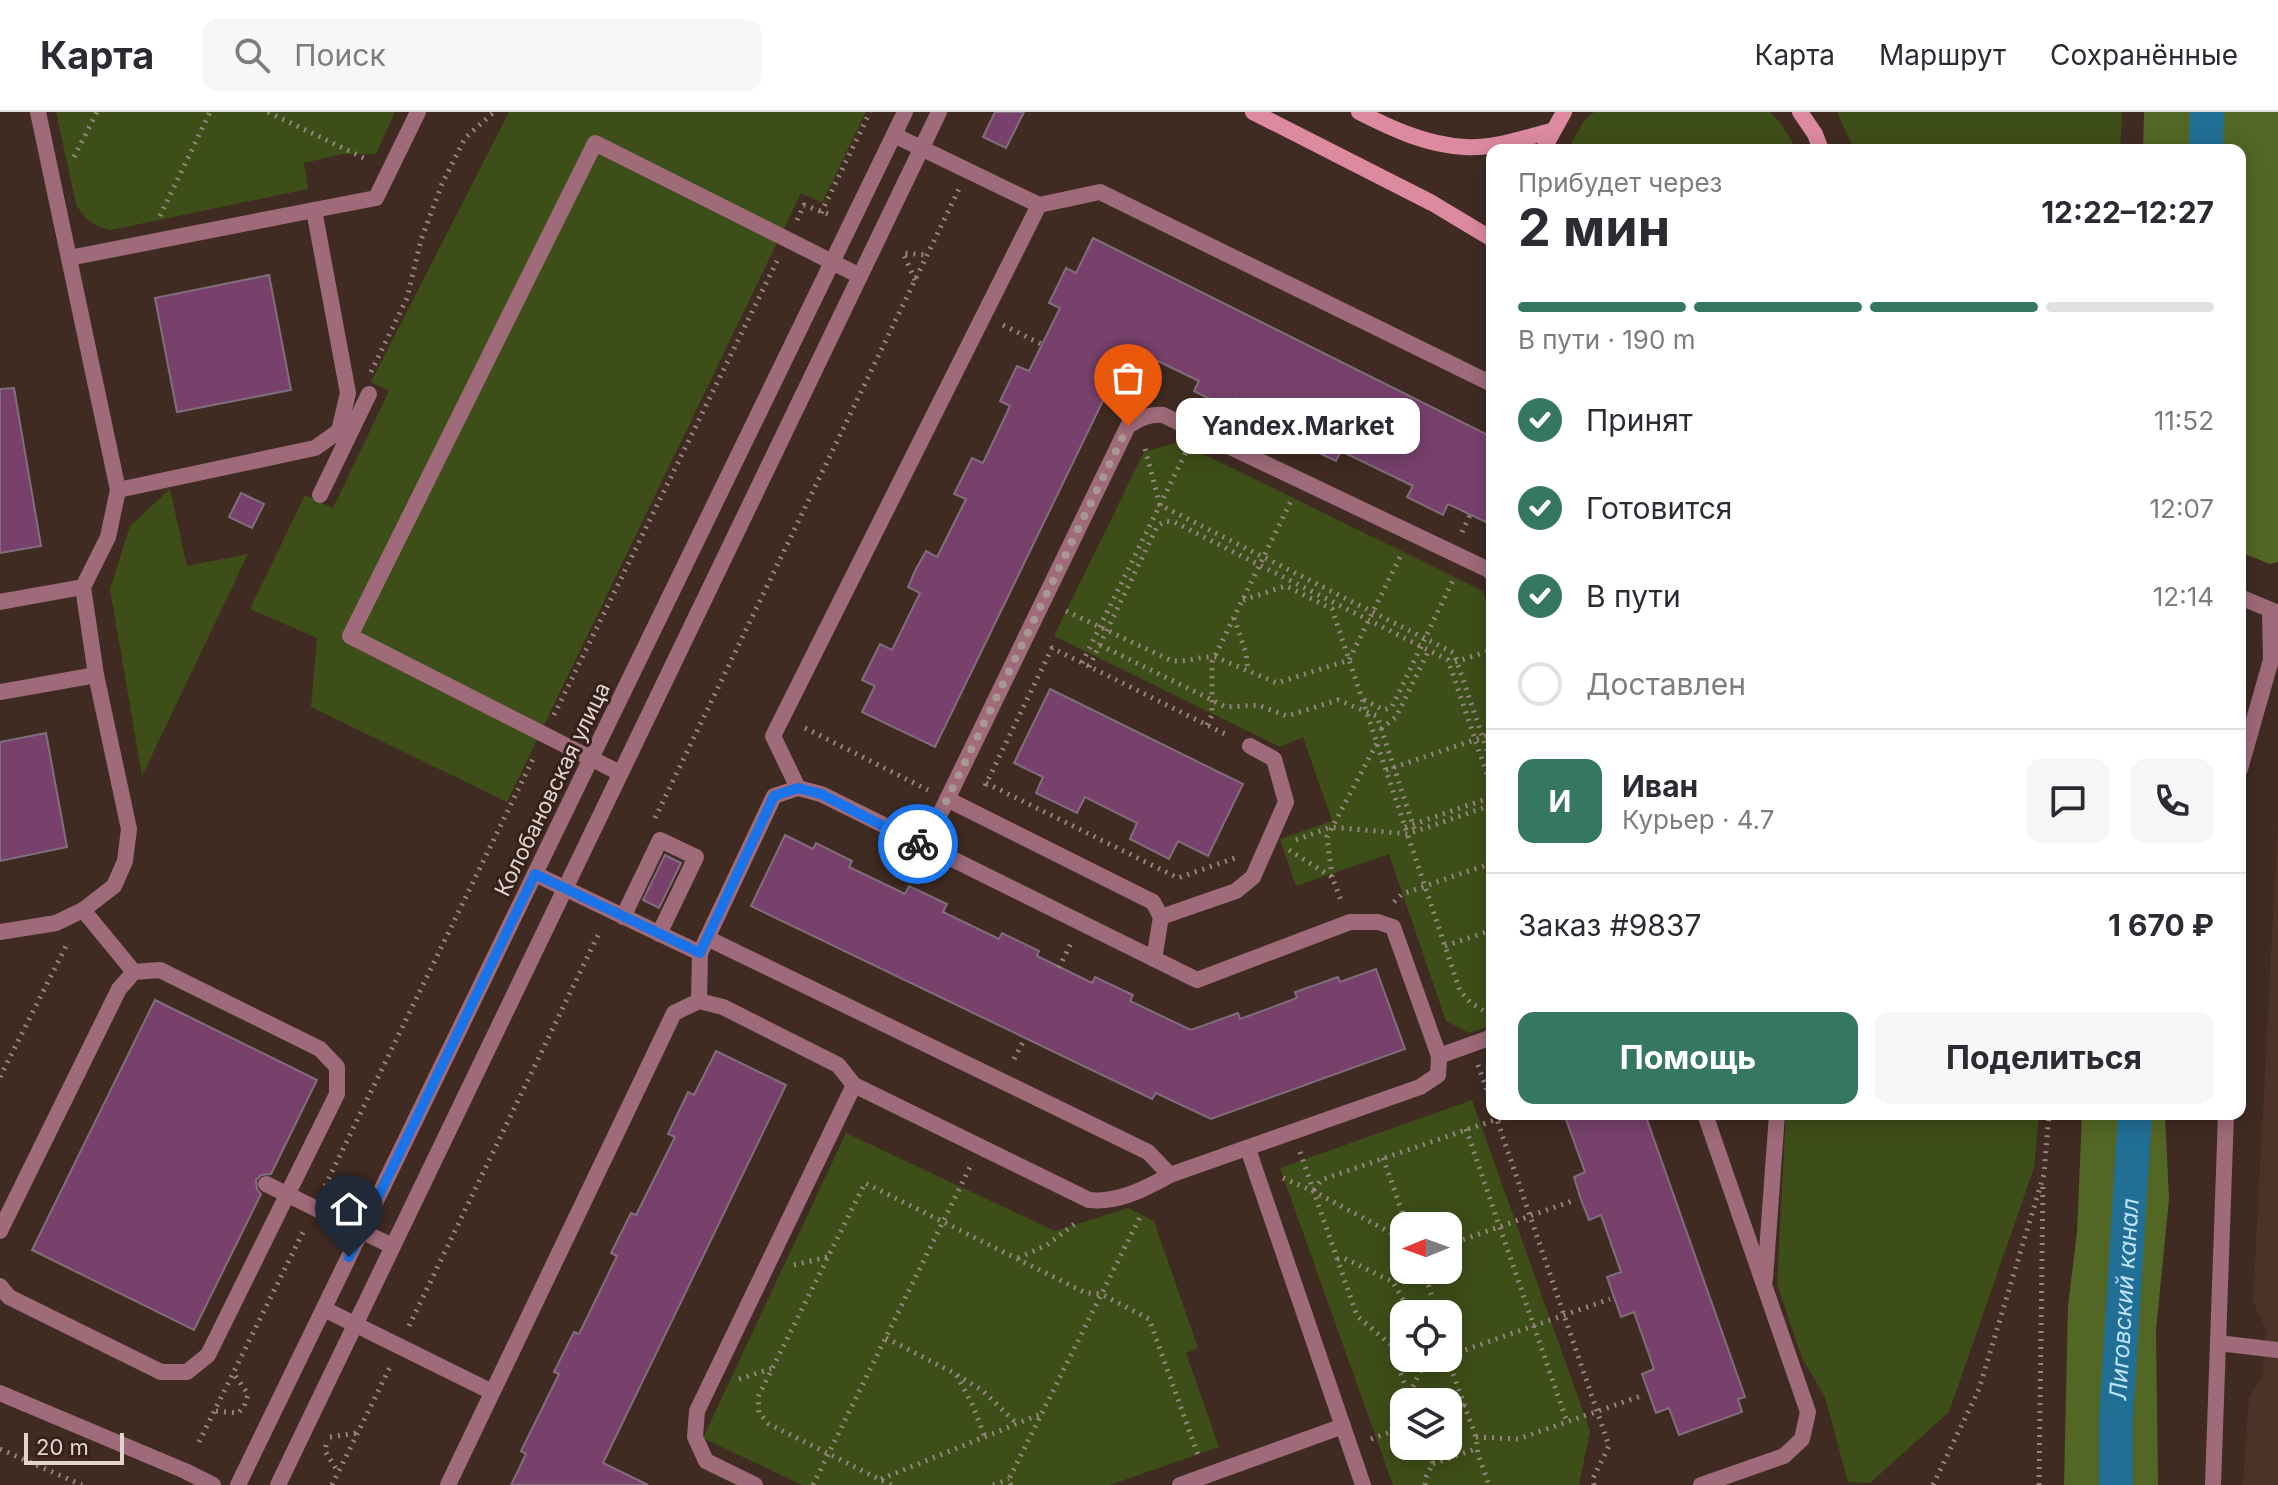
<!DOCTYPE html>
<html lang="ru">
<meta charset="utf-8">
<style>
:root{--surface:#fff;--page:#f7f7f7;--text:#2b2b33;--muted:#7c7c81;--line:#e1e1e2;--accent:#367764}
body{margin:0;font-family:Inter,sans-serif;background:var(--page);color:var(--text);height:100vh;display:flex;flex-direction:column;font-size:30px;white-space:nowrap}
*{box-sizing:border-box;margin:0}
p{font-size:26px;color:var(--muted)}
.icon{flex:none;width:44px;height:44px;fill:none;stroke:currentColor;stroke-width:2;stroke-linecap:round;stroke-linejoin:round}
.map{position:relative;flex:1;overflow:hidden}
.side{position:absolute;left:1486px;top:32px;width:760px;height:976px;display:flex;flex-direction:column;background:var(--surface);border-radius:16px;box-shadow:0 4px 20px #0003}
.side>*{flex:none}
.needle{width:52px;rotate:269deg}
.controls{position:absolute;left:1390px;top:1100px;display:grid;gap:16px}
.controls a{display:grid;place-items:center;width:72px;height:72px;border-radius:16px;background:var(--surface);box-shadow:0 4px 20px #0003;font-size:40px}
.scale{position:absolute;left:24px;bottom:20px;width:100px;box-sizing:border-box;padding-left:8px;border:4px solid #e1d3ce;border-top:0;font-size:22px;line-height:28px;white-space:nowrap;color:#e1d3ce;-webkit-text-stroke:6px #342119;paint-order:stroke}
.pin{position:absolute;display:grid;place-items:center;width:68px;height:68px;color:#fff;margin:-82px -34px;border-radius:50% 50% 50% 0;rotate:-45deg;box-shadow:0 0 8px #0007}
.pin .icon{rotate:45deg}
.courier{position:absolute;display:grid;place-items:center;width:80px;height:80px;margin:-40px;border:6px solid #1a73e8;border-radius:50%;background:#fff;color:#222;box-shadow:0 2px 10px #0007}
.bubble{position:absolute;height:56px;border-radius:16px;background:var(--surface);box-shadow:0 4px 20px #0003;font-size:26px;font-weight:700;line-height:56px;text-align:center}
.summary em{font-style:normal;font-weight:700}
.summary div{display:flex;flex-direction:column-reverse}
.summary{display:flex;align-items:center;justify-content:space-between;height:136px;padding:0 32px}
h1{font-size:52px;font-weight:700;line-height:60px}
.bar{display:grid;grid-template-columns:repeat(4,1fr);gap:12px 8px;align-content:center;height:96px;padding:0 32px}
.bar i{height:10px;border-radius:6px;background:var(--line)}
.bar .active{background:var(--accent)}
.bar p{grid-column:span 4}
.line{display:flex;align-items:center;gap:20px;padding:0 32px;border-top:2px solid var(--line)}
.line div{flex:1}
.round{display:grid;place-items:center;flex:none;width:84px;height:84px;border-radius:16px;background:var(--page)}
ol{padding:0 32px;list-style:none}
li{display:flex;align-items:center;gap:24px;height:88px}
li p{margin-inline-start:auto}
li .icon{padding:8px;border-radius:50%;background:var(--accent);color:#fff;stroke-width:4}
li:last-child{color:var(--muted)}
li i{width:44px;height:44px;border:4px solid var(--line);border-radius:50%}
.button{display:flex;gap:16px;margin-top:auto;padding:16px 32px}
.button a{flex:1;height:92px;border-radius:16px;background:var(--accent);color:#fff;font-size:32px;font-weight:700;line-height:92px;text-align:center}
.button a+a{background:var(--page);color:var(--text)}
header{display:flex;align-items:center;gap:48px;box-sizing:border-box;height:112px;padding:0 40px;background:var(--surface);border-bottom:2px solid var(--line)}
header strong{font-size:38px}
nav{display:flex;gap:44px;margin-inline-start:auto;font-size:28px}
.search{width:560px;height:72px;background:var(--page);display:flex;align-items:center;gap:20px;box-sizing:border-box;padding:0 28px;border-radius:16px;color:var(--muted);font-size:30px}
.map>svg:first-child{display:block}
.built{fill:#4d3327}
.green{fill:#3e4e18;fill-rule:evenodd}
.forest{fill:#536724}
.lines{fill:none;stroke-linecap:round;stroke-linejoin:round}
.canal{stroke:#226f96;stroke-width:34}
.building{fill:#77416c;stroke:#816d7c;stroke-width:2}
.path{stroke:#96857e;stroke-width:5;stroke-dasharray:2 6;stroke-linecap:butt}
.lane{stroke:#9f6a79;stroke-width:16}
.street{stroke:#9f6a79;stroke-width:16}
.secondary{stroke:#dd8aa1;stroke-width:16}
.done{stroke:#a89892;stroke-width:8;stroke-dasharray:0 14.4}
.route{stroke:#1a73e8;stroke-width:10}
.labels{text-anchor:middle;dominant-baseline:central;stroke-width:6;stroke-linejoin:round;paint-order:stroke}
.street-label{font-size:22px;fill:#e1d3ce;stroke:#342119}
.water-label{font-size:24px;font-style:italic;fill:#bde2f9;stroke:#342119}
</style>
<header>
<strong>Карта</strong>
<div class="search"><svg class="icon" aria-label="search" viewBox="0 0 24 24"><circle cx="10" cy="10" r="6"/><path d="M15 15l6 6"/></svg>Поиск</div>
<nav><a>Карта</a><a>Маршрут</a><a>Сохранённые</a></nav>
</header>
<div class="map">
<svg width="2278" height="1373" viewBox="0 0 2278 1373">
<rect width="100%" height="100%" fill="#3f2b22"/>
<!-- built -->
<polygon class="built" points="2278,711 2278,1373 2243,1373 2249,1285 2262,1264 2266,1217 2253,1190"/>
<!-- green -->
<g class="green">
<path d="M56,0H395L376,42H342L304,51L308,77L111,118C93,114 85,108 76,92Z"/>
<polygon points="509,0 866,0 822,91 801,81 507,690 311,595 317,526 250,497 305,383 333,396 389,279 371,270"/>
<polygon points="1594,0 1770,0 1781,12 1797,38 1567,38 1584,9"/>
<polygon points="1837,0 2122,0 2120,38 1854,38"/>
<polygon points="1179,330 1483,479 1492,506 1492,913 1469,921 1446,909 1389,742 1296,774 1280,727 1332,709 1303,625 1280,635 1054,524 1144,340"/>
<polygon points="170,377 187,454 248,442 142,664 110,477 130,414"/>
<path d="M1472,988L1590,1319L1579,1373H1393L1280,1056ZM1404,1114H1448V1158H1404ZM1404,1202H1448V1246H1404ZM1404,1290H1448V1334H1404Z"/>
<polygon points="1786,1002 2039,1002 2034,1056 1949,1300 1870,1371 1848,1370 1825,1285 1802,1246 1777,1172"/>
<polygon points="846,1021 1055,1119 1128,1096 1154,1109 1198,1236 1186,1241 1219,1335 1110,1373 802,1373 703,1326"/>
</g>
<!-- forest -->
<g class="forest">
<polygon points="2144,0 2278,0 2278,450 2270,452 2240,440 2240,38 2143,38"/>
<polygon points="2082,1002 2165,1002 2169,1087 2156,1218 2158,1373 2064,1373 2068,1194 2077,1120"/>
</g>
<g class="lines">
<!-- canal -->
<g class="canal">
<polyline points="2206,38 2207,0"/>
<path id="s1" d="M2116,1373V1307L2135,1002"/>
</g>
</g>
<!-- building -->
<g class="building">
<polygon points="995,0 1024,0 1006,36 983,25"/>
<polygon points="1093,126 1492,325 1492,413 1448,392 1443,403 1407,385 1413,374 1341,339 1336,349 1319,341 1301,332 1307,321 1235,286 1229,296 1212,288 1194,279 1199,269 1129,235 935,635 862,600 875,574 862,568 880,532 892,538 920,481 908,475 916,457 926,439 937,445 966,387 954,382 972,346 983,351 1010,294 1000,289 1017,254 1029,259 1060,196 1049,191 1066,156 1076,161"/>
<polygon points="269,163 291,278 177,300 155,186"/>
<polygon points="14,276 41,434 0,441 0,277"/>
<polygon points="241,381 264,392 252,416 229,405"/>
<polygon points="1050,577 1243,672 1208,744 1178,729 1169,747 1130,727 1137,711 1085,685 1077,701 1036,681 1043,665 1014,651"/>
<polygon points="46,621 67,735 0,749 0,630"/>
<polygon points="785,723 813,737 816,731 852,749 849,755 905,782 909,774 947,792 943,800 999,827 1002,821 1039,839 1037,844 1092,871 1095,865 1133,883 1130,889 1191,918 1238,901 1240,907 1297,886 1295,880 1338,865 1340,870 1376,857 1405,937 1211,1007 1156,981 1152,987 751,794"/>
<polygon points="665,743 681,751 659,796 643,788"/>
<polygon points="155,888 317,968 271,1062 261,1063 256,1068 257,1077 261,1082 194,1218 32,1138"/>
<polygon points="716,939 786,973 603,1351 648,1373 511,1373 526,1342 521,1339 559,1262 554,1260 574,1220 579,1222 617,1144 611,1141 631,1101 636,1103 675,1025 668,1022 688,980 694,983"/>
<polygon points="1564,1002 1645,1002 1745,1285 1738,1287 1742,1300 1679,1323 1669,1296 1656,1301 1642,1262 1654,1257 1634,1200 1621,1205 1607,1165 1621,1160 1601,1103 1589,1108 1580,1085 1574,1065 1585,1060"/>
</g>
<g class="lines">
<!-- path -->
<g class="path">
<polyline points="268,0 368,48"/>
<polyline points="74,45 97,0"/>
<polyline points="821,101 870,0"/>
<polyline points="160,104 210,0"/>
<polyline points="797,108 804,93 828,102"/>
<polyline points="915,168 903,141 927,143"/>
<polyline points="1003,213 1041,232"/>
<polyline points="371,260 407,186 421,128 442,72 465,26 494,0"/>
<polyline points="1113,269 1125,288"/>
<polyline points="1145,337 1160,393 1454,541 1492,653"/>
<polyline points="1462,420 1470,403"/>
<polyline points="1243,488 1286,474 1332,497 1460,879 1470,890 1487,901"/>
<path d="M1066,499L1172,549C1187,550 1201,544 1215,545L1277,571L1349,548L1401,443"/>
<polyline points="1234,506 1246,541 1248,558"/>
<polyline points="1100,533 1226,595 1258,593 1287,604 1338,588 1377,604 1415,719"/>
<polyline points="1455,550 1492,538"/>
<polyline points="1082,551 1186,340"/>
<polyline points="1089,555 1158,413 1166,409 1174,410 1448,548 1492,677"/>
<polyline points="1364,588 1384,598 1392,595 1454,466"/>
<polyline points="554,603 777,149"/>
<polyline points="1207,613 1212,603 1212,550 1291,389"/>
<polyline points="805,616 928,678"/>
<polyline points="1381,617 1396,605 1429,538"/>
<polyline points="1386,658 1492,622"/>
<polyline points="986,671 1178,766 1235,746"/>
<polyline points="985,674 1052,536 1229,624"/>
<polyline points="655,706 959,77"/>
<polyline points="1405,715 1492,685"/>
<polyline points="1296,728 1331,715 1408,722 1492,693"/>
<polyline points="1289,738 1332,765 1342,791"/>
<polyline points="1332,765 1327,725 1377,631"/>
<polyline points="1394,790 1402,782 1492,751"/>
<polyline points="1445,834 1492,818"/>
<polyline points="1059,856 1071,831"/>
<polyline points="1014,947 1025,926"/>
<polyline points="1478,953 1492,993"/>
<polyline points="0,965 66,834"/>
<polyline points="1495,1002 1609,1334 1593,1366 1594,1373"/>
<polyline points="1466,1017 1567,1310"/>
<polyline points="1300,1040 1357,1204 1390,1232 1411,1290"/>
<polyline points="1383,1046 1407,1114"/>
<polyline points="1283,1066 1313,1079 1395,1123 1404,1120"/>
<polyline points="325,1074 534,645"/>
<polyline points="1314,1078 1321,1068 1512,1002"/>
<polyline points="1448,1133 1575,1088"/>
<polyline points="1018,1146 1047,1133 1077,1110"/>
<polyline points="1337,1147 1344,1146 1393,1170 1411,1202"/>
<polyline points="794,1153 827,1145"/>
<polyline points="1423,1158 1438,1202"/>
<polyline points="409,1214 600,819"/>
<polyline points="886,1226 956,1262 972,1292 985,1325"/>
<polyline points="1448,1231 1448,1248 1476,1325 1478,1342 1489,1373"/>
<polyline points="1450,1236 1462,1239 1610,1187"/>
<polyline points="1398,1255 1420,1255"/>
<polyline points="957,1263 983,1279 1017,1312"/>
<polyline points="739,1267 771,1257"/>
<path d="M1407,1280L1411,1278C1420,1262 1420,1251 1439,1246"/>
<polyline points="216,1299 238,1301 244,1295 248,1282 234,1262"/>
<polyline points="1448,1299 1465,1293"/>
<polyline points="330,1325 357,1321"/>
<polyline points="1476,1325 1518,1327 1644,1283"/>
<polyline points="1371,1327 1404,1315"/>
<polyline points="199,1330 305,1116"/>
<polyline points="326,1333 325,1339 338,1360"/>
<polyline points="0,1337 82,1373"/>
<polyline points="1433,1352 1478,1336"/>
<polyline points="881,1367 1041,1302"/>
<polyline points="332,1373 390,1255"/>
<polyline points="813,1373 970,1055"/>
<polyline points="891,1373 769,1312 759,1301 758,1285 865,1071 1086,1181 1101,1182 1149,1207 1198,1343"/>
<polyline points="993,1373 1009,1367"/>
<polyline points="1011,1373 1009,1367 1141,1103"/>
<polyline points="1425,1373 1426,1365 1433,1352 1426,1334"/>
<polyline points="1933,1373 1979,1277 2044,1062 2049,1002"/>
<polyline points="2039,1373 2043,1070"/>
</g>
<!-- lane -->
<g class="lane">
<polyline points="38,0 118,378 108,425 83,475 96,563"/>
<polyline points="894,23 1039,93"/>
<polyline points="314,98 376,86 418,0"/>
<polyline points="69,146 314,98 348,281 339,319 315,336 118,378"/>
<polyline points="320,383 369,282"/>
<polyline points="0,490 83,475"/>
<polyline points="0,580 96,563 129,717 125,749 114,774 83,798 56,811 0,820"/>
<polyline points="620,661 350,524 595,31 860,164"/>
<polyline points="798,676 773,624 1039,93 1100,80 1492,272"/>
<polyline points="947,687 1153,790 1161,805 1236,779 1253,765 1286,690 1274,647 1250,634"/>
<path d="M924,735L1128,314C1140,306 1149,302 1163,303L1491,459L1492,462"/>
<polyline points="535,762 700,841"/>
<polyline points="83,798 134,860"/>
<polyline points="623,805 660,728 696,745 659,822"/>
<polyline points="1154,847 1161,805"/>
<polyline points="699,889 700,841 707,826 774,684 798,676 821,682 1197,868 1350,810 1378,810 1393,815 1439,944 1438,963 1420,975 1170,1063 1148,1040 707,826"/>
<polyline points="1439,944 1492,925"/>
<polyline points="1248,1037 1363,1373"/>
<polyline points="266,1072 392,1134"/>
<polyline points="0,1119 119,877 134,860 160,858 320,937 337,955 337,982 208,1243 187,1260 161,1260 9,1185 0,1174"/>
<polyline points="1765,1167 1777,1002"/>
<polyline points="324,1197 492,1280"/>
<polyline points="2218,1231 2278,1238"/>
<path d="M448,1373L674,901L699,889L723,895L838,953L854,973L1089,1088C1118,1091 1145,1077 1170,1063"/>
<polyline points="755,1373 706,1349 695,1325 697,1299 854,973"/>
<polyline points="1180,1373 1343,1314"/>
<polyline points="1701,1373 1784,1344 1802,1327 1808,1300 1705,1002"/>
</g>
<!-- street -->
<g class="street">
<polyline points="2240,485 2278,501"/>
<polyline points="2240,657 2271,548 2270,499"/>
<polyline points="0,1281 185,1359 213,1373"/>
<polyline points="238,1373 905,0"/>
<polyline points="278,1373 939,0"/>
<polyline points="2213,1373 2226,1002"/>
</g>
<!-- secondary -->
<g class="secondary">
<polyline points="1253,0 1432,91 1492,127"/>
<path d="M1359,0C1392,17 1427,33 1465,35C1493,37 1523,26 1551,19"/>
<polyline points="1800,0 1815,22 1821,38"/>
<polyline points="1543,38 1564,0"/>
</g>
</g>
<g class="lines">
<!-- done -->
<polyline class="done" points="918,732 924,735 1128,314"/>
<!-- route -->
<polyline class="route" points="349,1145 535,762 700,841 774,684 798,676 821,682 918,732"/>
</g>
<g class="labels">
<!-- street labels -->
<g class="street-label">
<text transform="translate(552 677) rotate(-64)">Колобановская улица</text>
</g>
<!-- water labels -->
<g class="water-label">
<text stroke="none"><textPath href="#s1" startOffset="186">Лиговский канал</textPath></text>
</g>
</g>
</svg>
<div class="controls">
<a><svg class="needle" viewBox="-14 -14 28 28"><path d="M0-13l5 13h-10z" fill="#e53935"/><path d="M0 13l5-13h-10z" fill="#7c7c81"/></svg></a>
<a><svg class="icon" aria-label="locate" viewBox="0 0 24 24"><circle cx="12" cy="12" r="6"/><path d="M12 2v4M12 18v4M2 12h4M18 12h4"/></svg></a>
<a><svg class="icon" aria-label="layers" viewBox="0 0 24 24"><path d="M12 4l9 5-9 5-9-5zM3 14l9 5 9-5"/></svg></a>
</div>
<div class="scale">20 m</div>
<div class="pin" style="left:1128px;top:314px;background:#ea580c"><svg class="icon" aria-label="bag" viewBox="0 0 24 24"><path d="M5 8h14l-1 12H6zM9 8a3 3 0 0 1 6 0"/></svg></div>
<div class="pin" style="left:349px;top:1145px;background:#1f2937"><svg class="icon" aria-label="home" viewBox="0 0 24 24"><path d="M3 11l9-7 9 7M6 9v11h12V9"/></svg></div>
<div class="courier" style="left:918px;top:732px"><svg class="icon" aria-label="bike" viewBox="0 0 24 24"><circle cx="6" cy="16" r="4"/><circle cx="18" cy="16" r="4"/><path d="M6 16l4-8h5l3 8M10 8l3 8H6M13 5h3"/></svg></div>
<div class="bubble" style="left:1176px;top:286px;width:244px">Yandex.Market</div>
<section class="side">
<div class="summary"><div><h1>2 мин</h1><p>Прибудет через</p></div><em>12:22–12:27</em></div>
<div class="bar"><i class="active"></i><i class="active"></i><i class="active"></i><i></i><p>В пути · 190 m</p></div>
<ol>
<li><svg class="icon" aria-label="check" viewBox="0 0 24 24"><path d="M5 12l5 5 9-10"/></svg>Принят<p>11:52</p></li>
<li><svg class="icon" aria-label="check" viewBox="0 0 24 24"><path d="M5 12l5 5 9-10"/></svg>Готовится<p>12:07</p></li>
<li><svg class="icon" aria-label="check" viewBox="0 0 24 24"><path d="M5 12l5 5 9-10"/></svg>В пути<p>12:14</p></li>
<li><i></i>Доставлен</li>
</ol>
<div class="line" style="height:144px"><b class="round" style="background:var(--accent);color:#fff">И</b><div><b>Иван</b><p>Курьер · 4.7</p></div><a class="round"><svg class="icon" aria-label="chat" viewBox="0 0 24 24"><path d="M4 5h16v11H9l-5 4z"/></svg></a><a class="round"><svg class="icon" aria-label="phone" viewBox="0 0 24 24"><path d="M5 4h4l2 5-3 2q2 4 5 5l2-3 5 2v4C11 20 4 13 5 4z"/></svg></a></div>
<div class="line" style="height:104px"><div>Заказ #9837</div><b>1 670 ₽</b></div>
<div class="button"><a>Помощь</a><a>Поделиться</a></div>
</section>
</div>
